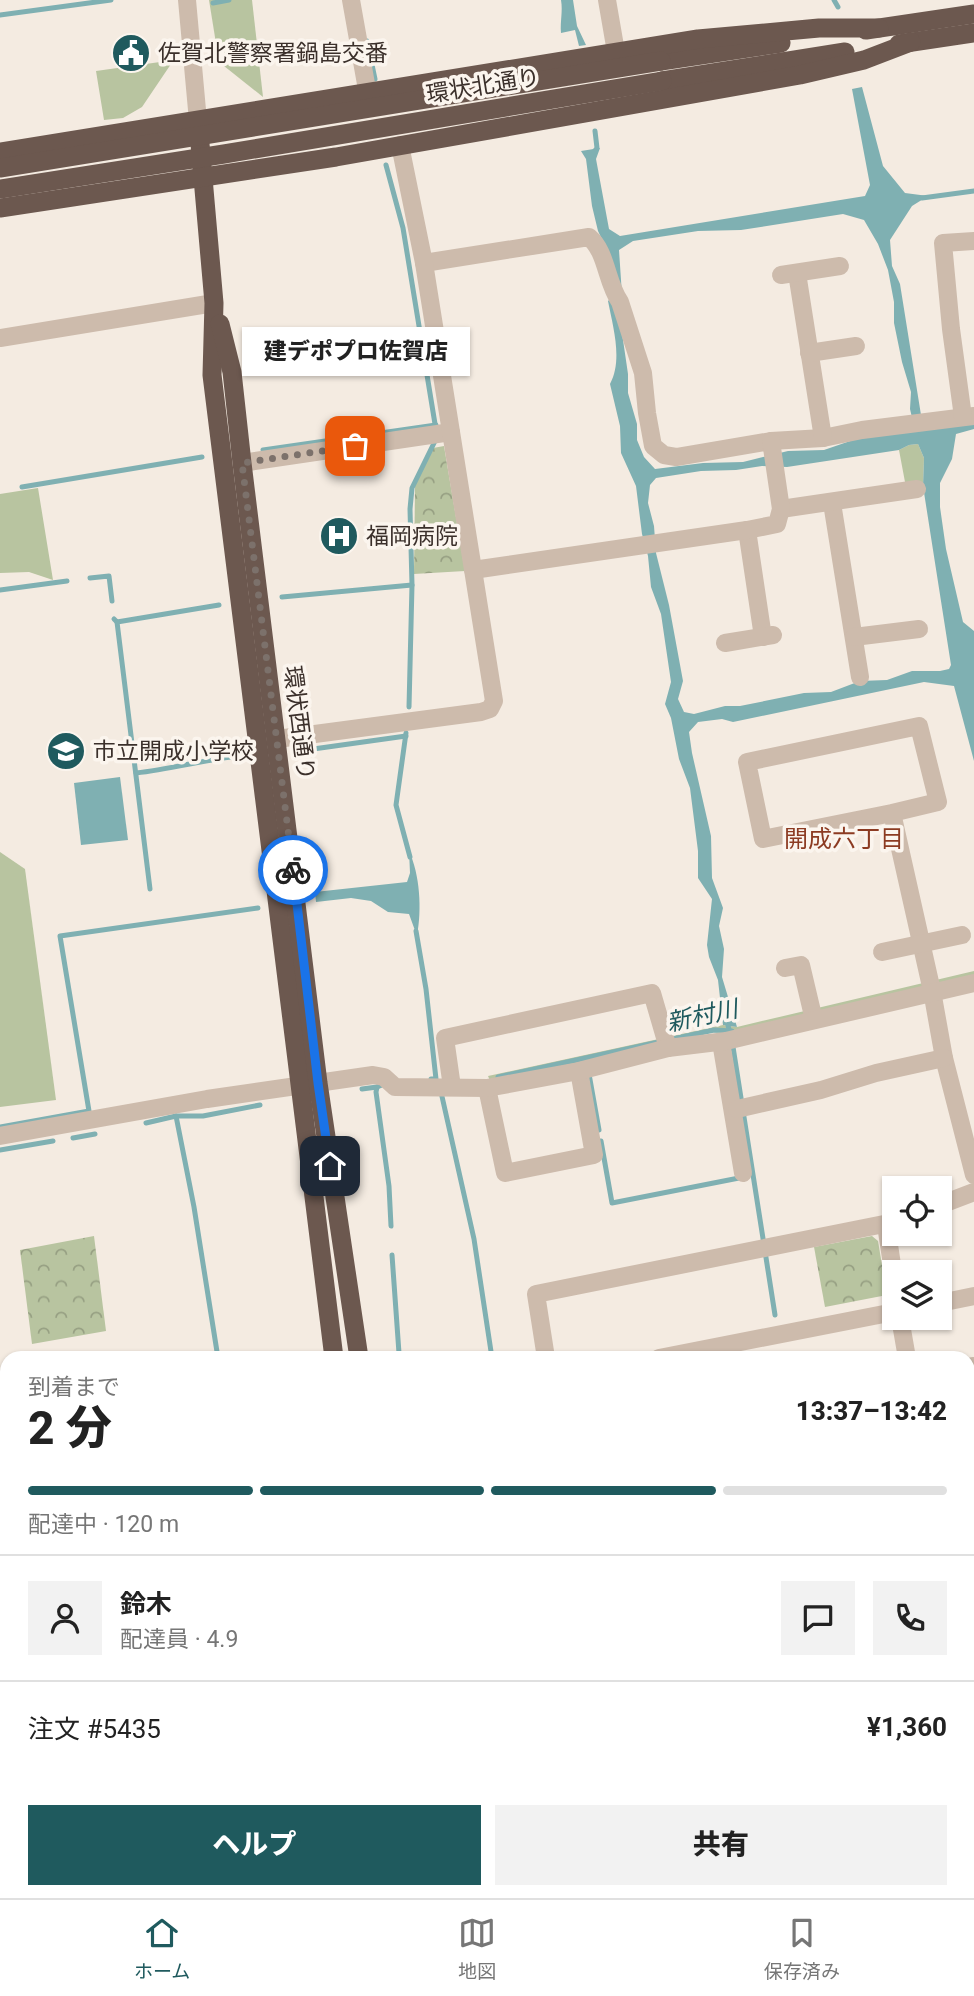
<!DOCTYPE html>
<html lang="ja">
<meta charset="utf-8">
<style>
:root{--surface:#fff;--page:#f2f2f2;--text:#222;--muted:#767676;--line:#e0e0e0;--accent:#1f5a5e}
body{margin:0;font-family:Roboto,"Noto Sans JP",sans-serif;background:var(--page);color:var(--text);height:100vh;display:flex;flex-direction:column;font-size:26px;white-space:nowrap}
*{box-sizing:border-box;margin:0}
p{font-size:23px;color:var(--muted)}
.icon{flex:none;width:38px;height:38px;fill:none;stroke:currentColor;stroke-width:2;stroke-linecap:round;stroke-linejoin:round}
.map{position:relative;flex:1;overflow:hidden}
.details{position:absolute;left:0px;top:1351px;width:975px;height:548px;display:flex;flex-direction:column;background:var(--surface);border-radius:21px 21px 0 0;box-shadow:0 2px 5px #0004}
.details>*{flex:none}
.tools{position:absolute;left:882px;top:1176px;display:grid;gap:14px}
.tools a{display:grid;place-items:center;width:70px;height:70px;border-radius:0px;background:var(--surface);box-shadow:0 2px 5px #0004;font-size:35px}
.pin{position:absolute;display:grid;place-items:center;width:60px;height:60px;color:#fff;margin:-30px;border-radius:14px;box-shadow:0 4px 10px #0006}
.courier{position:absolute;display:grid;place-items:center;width:70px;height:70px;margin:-35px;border:5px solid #1a73e8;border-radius:50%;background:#fff;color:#222;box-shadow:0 2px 9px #0007}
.bubble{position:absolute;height:49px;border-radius:0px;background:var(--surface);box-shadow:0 2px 5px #0004;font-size:23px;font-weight:800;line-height:49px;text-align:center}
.headline em{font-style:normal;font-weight:800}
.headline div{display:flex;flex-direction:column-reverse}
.headline{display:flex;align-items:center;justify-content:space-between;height:119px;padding:0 28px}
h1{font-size:46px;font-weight:800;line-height:52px}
.bar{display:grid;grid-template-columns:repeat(4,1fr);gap:10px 7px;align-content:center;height:84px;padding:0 28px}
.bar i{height:9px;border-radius:5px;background:var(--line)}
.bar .current{background:var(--accent)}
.bar p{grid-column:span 4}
.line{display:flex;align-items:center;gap:18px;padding:0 28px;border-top:2px solid var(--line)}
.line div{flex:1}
.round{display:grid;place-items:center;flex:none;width:74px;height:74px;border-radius:0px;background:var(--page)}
.button{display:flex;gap:14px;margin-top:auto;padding:14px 28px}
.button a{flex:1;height:80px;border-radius:0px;background:var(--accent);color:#fff;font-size:28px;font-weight:800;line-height:80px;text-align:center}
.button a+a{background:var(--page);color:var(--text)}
.tabs{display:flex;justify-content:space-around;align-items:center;height:98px;border-top:2px solid var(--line);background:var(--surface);font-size:19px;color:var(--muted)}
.tabs a{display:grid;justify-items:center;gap:4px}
.tabs .current{color:var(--accent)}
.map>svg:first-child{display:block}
.green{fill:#b8c4a0}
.park{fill:url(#park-crowns)}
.water{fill:#7fb0b2;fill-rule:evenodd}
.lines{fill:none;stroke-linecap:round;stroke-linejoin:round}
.stream{stroke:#7fb0b2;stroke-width:5}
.minor{stroke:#cdbbac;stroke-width:18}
.tertiary{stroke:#cdbbac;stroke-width:18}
.trunk{stroke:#6c584f;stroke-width:19}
.trunk-bridge{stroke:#6c584f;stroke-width:19}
.done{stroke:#7c716b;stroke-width:7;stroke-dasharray:0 12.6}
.route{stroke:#1a73e8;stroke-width:9}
.labels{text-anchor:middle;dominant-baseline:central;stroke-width:7;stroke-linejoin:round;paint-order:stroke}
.poi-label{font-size:23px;fill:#3b302b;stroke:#fbf5ee;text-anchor:start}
.street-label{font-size:23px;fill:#3b302b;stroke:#fbf5ee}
.neighbourhood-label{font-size:24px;fill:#8c3b22;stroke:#fbf5ee}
.water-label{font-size:24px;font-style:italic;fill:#1f5a5e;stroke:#fbf5ee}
</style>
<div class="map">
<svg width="974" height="1898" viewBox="0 0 974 1898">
<defs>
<pattern id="park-crowns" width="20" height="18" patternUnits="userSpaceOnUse" patternTransform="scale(1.75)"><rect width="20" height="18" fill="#b8c4a0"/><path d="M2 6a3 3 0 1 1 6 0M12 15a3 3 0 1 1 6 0" fill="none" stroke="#97a083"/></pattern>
</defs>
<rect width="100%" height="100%" fill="#f4ebe1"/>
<!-- green -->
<g class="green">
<polygon points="209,0 252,0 263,97 219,62"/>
<polygon points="170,48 171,64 142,107 123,118 104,120 96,71 160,62 162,50"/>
<polygon points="918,444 924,458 923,486 905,482 899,450 909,445"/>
<polygon points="38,488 53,580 29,572 0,573 0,494"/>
<polygon points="0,852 25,869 56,1100 0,1107"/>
<polygon points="974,971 974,979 733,1034 712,1032 491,1083 488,1076 723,1025 737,1027"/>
<polygon points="968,1834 974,1873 974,1898 872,1898 871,1892 968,1892"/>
</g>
<!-- park -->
<g class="park">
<polygon points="444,446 465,571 414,574 415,486 433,448"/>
<polygon points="94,1236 106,1331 32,1344 20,1250"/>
<polygon points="872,1236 878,1241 887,1295 825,1307 814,1247"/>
</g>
<!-- water -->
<g class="water">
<path d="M561,0H573L577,26L586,45L579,46L575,30L561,33C560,21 563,12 561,0Z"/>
<path d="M862,87L883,166L905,193L928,196L912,206L890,240L892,266L900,284L921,415L974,422V429L956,434L952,459L940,483V507L946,549L963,622L974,631V761L954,686L924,682L733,722L722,719L698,722L689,732L692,753L711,836L712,878L723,908L719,926L724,949L722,977L737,1027L723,1025L718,980L709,957L707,945L712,899L698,878V851L690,788L679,759L671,718L665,704L671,682L661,614L651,587L648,556L642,534L636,486L621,453L620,426L610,384C623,360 613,327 608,301L615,294L612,260L598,231L592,206L586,159L581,151L600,148L596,159L609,229L620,236L865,196L870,185L852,89ZM843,214L864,220L878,244L888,270L894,302V323L902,362L911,392L910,409L914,426L853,440L824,450L788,451L743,462L703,463L655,469L644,457L637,440V424L628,393V374L622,333V295L619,250L633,241L698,231L741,230ZM918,444L924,458L923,486L951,665L949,669L940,671H912L887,680L860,681L831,692L804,693L740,706H725L694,714L684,712L678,699L683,681L669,605L656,553L654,526L648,503L650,485L656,478L701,471L736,470L762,466L787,467L899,450L909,445Z"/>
<polygon points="120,777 128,840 81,845 74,783"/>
<path d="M409,851C420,875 422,909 417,936L409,914L388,912L371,901L351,898L316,902L315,892L407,882L410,873Z"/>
</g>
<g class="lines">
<!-- stream -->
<g class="stream">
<polyline points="834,0 838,7"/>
<polyline points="213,3 229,0"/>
<polyline points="0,15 111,0"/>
<polyline points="367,41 375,79"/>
<polyline points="594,152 597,148 595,131"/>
<polyline points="386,165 403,228 436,430"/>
<polyline points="922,198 974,191"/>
<polyline points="263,450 436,425"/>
<polyline points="22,487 202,457"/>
<polyline points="90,578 109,576 112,601"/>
<polyline points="0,590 67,581"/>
<polyline points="282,597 412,585"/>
<polyline points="114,619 117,622 219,605"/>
<polyline points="117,622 150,889"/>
<polyline points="409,707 412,585 410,509 412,488 436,439"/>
<polyline points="406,733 396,805 410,857"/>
<polyline points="299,751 406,736"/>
<path d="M136,773C171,769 204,760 238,756"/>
<polyline points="416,931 426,989 436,1079 431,1079"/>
<polyline points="727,1021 733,1047 775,1315"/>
<polyline points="589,1074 599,1130"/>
<polyline points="498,1077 714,1030 732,1031"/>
<polyline points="387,1083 377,1087 376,1092 389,1186 391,1226"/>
<polyline points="362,1089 377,1087"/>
<polyline points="441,1092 474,1239 492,1358"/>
<polyline points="146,1123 176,1116"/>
<polyline points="0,1127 89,1111 60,936 258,908"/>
<polyline points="73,1138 95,1134"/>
<polyline points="601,1141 612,1203 739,1178"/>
<polyline points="0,1150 53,1141"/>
<polyline points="392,1255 399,1353"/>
<polyline points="218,1358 194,1207 176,1116 203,1116 260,1105"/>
<polyline points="0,1487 7,1486"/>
<polyline points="0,1888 7,1886"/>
<polyline points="312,1892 313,1898"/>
<polyline points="558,1892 558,1898"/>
<polyline points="867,1892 868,1898"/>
</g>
<!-- minor -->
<g class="minor">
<polyline points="351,0 366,84"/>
<polyline points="607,0 616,52"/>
<path d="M424,263L589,237C607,252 606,282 620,302L643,373L647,413L653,446L664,455L676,457L771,441L823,438L862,430L974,416"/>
<polyline points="797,273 823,438"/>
<polyline points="781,275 840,266"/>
<polyline points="0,338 214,303"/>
<polyline points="809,353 856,346"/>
<polyline points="963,417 951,329 943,243 974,241"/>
<polyline points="242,463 451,432"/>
<polyline points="832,503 860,677"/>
<polyline points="781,509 917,489"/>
<polyline points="747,530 763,637"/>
<polyline points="473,570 747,530 777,524 781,509 771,441"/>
<polyline points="854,637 919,629"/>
<polyline points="725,643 773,635"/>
<polyline points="892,813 763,839 747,762 919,726 938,802 892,813 932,991 944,1058 974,1175"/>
<polyline points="882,952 962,935"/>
<polyline points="785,968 801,965 814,1020"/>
<polyline points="721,1042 743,1173"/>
<polyline points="452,1087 445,1038 652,993 668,1048"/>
<polyline points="487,1088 505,1173 594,1155 579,1071"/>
<polyline points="737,1109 821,1090 876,1073 944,1058"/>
<polyline points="0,1136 207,1099 373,1075 384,1077 395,1087 487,1088 579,1071 668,1048 726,1041 974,983"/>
<polyline points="940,1205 974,1192"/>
<polyline points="546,1358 536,1294 894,1222"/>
<polyline points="968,1367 974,1366"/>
<polyline points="968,1505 974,1504"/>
<polyline points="619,1892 620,1898"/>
<polyline points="736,1892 737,1898"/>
<polyline points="853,1892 854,1898"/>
</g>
<!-- tertiary -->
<g class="tertiary">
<polyline points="187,0 198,121"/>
<polyline points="277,739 481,712 490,709 494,701 424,263 400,145"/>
<polyline points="886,1225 894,1278"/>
<polyline points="940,1303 974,1296"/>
<polyline points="900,1318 907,1358"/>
<polyline points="659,1358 894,1312"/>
<polyline points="968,1767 974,1808"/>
</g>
<!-- trunk -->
<g class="trunk">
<polyline points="866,30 974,14"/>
<polyline points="899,44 974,33"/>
<polyline points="661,61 781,43"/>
<polyline points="662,81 845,52"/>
<polyline points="198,121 214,303 212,375 334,1358"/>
<polyline points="0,152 698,39 819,28 879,28"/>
<polyline points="0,208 336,157 800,75 864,60 911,42"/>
<polyline points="220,324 232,372 242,463 318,1083 359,1358"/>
<polyline points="401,1892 401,1898"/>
<polyline points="419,1892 420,1898"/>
</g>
<!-- trunk-bridge -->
<g class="trunk-bridge">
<polyline points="0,168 661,61"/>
<polyline points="0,189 224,154 662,81"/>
</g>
</g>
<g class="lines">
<!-- done -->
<polyline class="done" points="293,870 242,463 355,446"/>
<!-- route -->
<polyline class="route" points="293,870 318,1083 330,1166"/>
</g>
<!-- icons -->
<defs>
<symbol id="civic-disc" viewBox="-11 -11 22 22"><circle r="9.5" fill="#1f5a5e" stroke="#fbf5ee"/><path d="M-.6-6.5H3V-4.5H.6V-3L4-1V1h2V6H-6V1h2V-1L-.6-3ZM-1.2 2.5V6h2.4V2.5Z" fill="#fff"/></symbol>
<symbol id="hospital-disc" viewBox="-11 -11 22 22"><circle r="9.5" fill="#1f5a5e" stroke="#fbf5ee"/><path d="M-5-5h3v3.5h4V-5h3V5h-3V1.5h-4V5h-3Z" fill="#fff"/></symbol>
<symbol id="school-disc" viewBox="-11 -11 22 22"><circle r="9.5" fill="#1f5a5e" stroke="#fbf5ee"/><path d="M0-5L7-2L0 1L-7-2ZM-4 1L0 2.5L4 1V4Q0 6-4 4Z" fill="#fff"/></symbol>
</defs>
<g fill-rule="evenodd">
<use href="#civic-disc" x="109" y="31" width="44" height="44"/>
<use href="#hospital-disc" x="317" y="514" width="44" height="44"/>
<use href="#school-disc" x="44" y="729" width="44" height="44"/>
</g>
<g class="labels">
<!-- poi labels -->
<g class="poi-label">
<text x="158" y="53">佐賀北警察署鍋島交番</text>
<text x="366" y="536">福岡病院</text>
<text x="93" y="751">市立開成小学校</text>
</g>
<!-- street labels -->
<g class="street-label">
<text transform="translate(483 86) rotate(-9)">環状北通り</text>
<text transform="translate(299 723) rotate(83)">環状西通り</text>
</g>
<!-- neighbourhood labels -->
<g class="neighbourhood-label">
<text x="844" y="839">開成六丁目</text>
</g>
<!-- water labels -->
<g class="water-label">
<text transform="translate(702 1016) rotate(-12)">新村川</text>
</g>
</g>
</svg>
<div class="tools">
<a><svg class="icon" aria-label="locate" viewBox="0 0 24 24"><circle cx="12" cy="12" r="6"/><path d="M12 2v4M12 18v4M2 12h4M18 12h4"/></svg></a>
<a><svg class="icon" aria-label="layers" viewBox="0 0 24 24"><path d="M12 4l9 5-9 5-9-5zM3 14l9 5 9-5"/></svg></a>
</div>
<div class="pin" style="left:355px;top:446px;background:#ea580c"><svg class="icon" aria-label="bag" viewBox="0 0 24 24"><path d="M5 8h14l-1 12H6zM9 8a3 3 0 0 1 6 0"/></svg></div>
<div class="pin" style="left:330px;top:1166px;background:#1f2937"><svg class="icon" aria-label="home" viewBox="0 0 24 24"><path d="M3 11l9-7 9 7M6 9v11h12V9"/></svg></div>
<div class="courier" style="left:293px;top:870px"><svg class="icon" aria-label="bike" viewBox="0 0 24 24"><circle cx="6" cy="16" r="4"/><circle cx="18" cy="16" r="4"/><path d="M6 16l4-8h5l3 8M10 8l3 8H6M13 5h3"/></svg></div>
<div class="bubble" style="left:242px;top:327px;width:228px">建デポプロ佐賀店</div>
<section class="details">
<div class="headline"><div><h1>2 分</h1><p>到着まで</p></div><em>13:37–13:42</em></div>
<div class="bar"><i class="current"></i><i class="current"></i><i class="current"></i><i></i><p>配達中 · 120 m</p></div>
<div class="line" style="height:126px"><a class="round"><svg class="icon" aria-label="person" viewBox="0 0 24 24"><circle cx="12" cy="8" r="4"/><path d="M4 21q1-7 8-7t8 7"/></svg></a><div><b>鈴木</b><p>配達員 · 4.9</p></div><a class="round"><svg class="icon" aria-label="chat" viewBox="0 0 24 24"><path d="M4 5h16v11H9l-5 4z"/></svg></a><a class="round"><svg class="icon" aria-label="phone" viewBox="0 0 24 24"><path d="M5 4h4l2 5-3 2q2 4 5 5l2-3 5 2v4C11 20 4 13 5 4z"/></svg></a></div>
<div class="line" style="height:91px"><div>注文 #5435</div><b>¥1,360</b></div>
<div class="button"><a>ヘルプ</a><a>共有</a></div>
</section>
</div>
<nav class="tabs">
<a class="current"><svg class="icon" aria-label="home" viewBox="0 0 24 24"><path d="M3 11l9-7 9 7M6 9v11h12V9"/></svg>ホーム</a>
<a><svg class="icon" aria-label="map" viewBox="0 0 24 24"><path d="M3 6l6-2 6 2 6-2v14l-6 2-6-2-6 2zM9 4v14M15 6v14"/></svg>地図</a>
<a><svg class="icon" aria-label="saved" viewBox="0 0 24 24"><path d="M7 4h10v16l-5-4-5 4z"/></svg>保存済み</a>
</nav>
